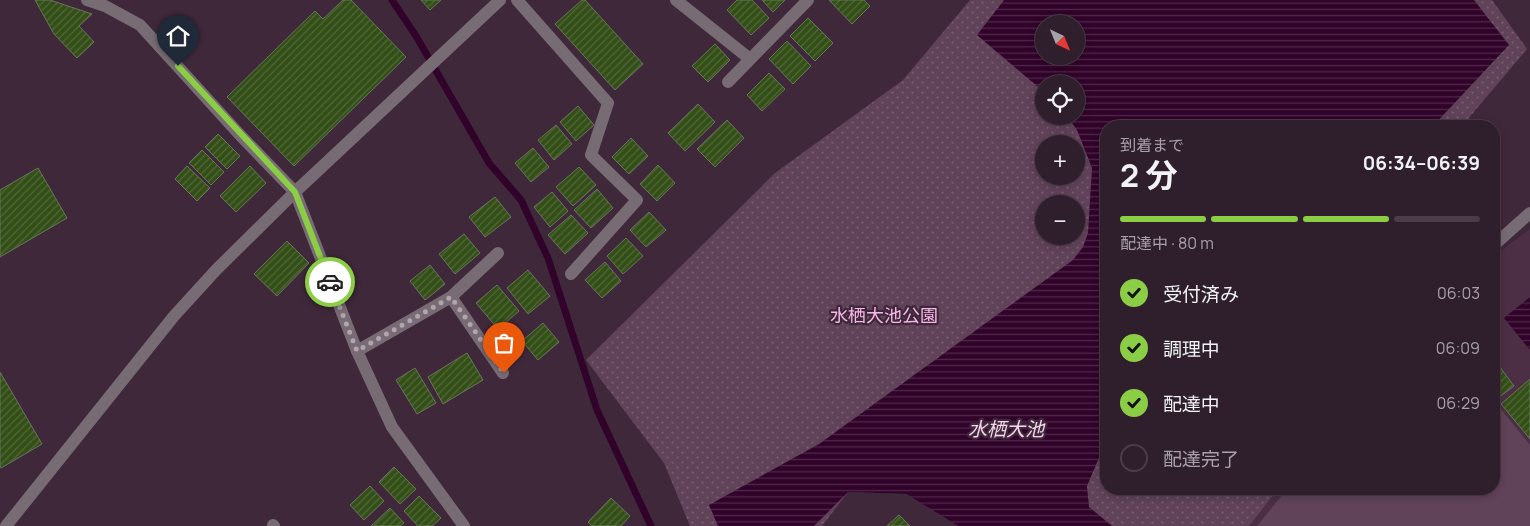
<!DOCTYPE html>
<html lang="ja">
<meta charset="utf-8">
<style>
:root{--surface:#2f1e2c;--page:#3b2b38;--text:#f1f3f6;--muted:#a7a2a9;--line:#4a3c48;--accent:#8bce46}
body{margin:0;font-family:Manrope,"Noto Sans JP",sans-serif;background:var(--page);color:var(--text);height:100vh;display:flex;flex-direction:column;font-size:19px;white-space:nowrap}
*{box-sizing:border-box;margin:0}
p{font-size:16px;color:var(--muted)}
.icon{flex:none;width:28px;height:28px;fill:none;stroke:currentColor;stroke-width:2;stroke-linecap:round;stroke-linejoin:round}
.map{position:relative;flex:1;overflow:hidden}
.panel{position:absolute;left:1100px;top:120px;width:400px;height:375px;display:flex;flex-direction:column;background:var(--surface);border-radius:20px;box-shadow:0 2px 8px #0003,0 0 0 1px var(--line)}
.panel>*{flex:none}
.needle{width:32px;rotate:137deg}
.fabs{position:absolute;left:1035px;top:15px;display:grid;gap:10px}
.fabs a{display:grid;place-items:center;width:50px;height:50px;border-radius:50%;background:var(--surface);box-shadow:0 2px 8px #0003,0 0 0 1px var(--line);font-size:25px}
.pin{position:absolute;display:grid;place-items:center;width:42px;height:42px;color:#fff;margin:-51px -21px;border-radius:50% 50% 50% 0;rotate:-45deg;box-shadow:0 0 5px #0007}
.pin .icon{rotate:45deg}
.courier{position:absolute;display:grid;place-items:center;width:50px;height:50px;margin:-25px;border:4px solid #8bce46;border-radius:50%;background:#fff;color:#222;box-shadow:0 1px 6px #0007}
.summary em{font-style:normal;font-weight:700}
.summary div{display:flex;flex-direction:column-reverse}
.summary{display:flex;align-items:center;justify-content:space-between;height:85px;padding:0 20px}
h1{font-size:32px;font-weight:700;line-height:38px}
.bar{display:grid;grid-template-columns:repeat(4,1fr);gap:8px 5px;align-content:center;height:60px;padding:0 20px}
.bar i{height:6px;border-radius:4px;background:var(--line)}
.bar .current{background:var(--accent)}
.bar p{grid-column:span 4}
ol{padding:0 20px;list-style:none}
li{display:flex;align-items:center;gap:15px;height:55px}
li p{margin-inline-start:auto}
li .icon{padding:5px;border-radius:50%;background:var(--accent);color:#111;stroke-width:4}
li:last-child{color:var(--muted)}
li i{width:28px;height:28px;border:2px solid var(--line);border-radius:50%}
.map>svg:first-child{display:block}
.built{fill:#4c2f45}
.green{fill:url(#green-dots);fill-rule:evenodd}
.pitch{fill:#604259}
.water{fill:url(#water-rules);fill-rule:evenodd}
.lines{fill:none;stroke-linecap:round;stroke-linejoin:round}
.stream{stroke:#31032a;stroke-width:7}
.building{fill:url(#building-hatch);stroke:#67765b}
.minor{stroke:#786c74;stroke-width:12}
.done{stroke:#b3a2af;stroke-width:5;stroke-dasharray:0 9}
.route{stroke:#8bce46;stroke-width:6}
.labels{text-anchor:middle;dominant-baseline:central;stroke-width:4.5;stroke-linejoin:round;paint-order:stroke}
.park-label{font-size:18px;fill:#f7b7e8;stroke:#3f283a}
.water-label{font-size:19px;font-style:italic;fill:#f6d5ed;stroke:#3f283a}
</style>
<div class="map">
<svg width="1530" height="526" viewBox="0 0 1530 526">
<defs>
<pattern id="green-dots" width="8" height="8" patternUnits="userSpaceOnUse" patternTransform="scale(1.25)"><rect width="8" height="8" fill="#604259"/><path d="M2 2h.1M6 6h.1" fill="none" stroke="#775d71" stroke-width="1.8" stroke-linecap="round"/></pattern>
<pattern id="water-rules" width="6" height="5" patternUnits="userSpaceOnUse" patternTransform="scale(1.25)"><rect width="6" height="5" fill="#31032a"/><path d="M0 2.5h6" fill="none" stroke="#4f2849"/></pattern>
<pattern id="building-hatch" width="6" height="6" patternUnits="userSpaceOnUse" patternTransform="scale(1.25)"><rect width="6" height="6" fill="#334f17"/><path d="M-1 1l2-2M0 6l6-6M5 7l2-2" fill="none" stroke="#516839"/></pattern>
</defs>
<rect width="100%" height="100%" fill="#3f283a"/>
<!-- built -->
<polygon class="built" points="1530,229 1530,526 1249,526 1278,489 1494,489 1494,256"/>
<!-- green -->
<path class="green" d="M970,0H1492L1527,49L1462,126H1106V489H1278L1249,526H958L906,494L848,492L822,526H690L664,463L586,360L775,173L903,80ZM1044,24H1076V56H1044ZM1044,84H1076V116H1044ZM1044,144H1076V176H1044ZM1044,204H1076V236H1044Z"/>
<!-- pitch -->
<polygon class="pitch" points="1494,401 1530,445 1530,526 1257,526 1287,489 1494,489"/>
<!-- water -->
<g class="water">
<path d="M1004,0H1474L1509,45L1433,126H1106V441L1087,486L1089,507L1112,526H958L906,494L848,492L814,526H718L709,505L819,444L1073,260L1083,247L1088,233L1092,168L1077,130L1067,116H1076V84H1044V92L977,35ZM1044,24H1076V56H1044Z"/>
<polygon points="1530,297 1530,348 1529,349 1504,318"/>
</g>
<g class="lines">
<!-- stream -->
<polyline class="stream" points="392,0 416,36 489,163 521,200 548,258 597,410 651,526"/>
</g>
<!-- building -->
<g class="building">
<polygon points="35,0 50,0 92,14 79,26 94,42 77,58 54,34"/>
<polygon points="343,0 351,0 406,57 294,166 227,97 315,11 323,19"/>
<polygon points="421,0 441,0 430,10"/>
<polygon points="582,0 585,0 643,64 615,90 555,24"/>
<polygon points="737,0 752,0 769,18 751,35 727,10"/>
<polygon points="762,0 785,0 773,12"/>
<polygon points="829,0 864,0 870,6 852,24"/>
<polygon points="808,18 833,43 815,61 790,36"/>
<polygon points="787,41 811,66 793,84 769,59"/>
<polygon points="715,44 730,60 708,82 692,66"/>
<polygon points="769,73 785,89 762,111 747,95"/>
<polygon points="698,104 715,122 685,151 668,133"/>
<polygon points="578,106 594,125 576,141 560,122"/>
<polygon points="727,120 744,138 715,167 697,149"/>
<polygon points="556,125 572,144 554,160 538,140"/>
<polygon points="218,134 240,156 227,169 205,147"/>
<polygon points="631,138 648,156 629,174 612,157"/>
<polygon points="533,148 549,167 531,182 515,163"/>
<polygon points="202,150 224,172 211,185 189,163"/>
<polygon points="658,165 675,183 657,201 640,184"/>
<polygon points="187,166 210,188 197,201 175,179"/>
<polygon points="250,166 266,183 236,212 220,196"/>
<polygon points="579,167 596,185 573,206 556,187"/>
<polygon points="38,168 67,218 0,257 0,190"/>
<polygon points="597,189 613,208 591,228 574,210"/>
<polygon points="552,192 568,211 550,227 534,207"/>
<polygon points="495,197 511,217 485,237 469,217"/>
<polygon points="649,212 666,230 646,247 630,230"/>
<polygon points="571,215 588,233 565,254 548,235"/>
<polygon points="464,234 480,253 455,274 439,254"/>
<polygon points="626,238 643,256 623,274 607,256"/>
<polygon points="287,241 309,263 277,296 254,274"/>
<polygon points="605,262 621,281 602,298 585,280"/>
<polygon points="430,265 445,284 425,300 410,281"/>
<polygon points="528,270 550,296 528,314 507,288"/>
<polygon points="497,285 519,311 498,329 476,303"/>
<polygon points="543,323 559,342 538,360 522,341"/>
<polygon points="467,353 483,380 443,404 428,377"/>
<polygon points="1494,359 1514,386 1498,398 1494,393"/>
<polygon points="415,368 436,403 417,414 396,380"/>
<polygon points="0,372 42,444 1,468 0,466"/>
<polygon points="1530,379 1530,439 1501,404"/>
<polygon points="394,467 416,489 400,504 379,482"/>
<polygon points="370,486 384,501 364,520 350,505"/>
<polygon points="419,496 441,518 432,526 418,526 404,511"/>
<polygon points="611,498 630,516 621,526 592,526 588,522"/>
<polygon points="390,508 404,523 400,526 371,526"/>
<polygon points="899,515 910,526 887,526"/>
</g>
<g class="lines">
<!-- minor -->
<g class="minor">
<polyline points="87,0 105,6 140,25 240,135 295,192 357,351 392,427 464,526"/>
<polyline points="517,0 608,103 591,155 637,200 571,274"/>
<polyline points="676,0 750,59"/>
<polyline points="728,82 808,0"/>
<polyline points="1494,245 1530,213"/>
<polyline points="451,297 503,373"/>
<polyline points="357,351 451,297 498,253"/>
<polyline points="273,525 274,526"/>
<polyline points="6,526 174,316 216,270 295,192 500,0"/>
</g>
</g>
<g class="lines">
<!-- done -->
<polyline class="done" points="330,282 357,351 451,297 504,373"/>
<!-- route -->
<polyline class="route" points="178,66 295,192 330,282"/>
</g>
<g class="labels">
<!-- park labels -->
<g class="park-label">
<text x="884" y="315">水栖大池公園</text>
</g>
<!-- water labels -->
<g class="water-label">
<text x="1006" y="429">水栖大池</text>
</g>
</g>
</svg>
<div class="fabs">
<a><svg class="needle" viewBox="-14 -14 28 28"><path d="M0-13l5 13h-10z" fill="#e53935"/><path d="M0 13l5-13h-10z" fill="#a7a2a9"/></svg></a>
<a><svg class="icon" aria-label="locate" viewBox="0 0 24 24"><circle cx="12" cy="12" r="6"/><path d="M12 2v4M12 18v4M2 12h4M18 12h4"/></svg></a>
<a>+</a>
<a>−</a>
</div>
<div class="pin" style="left:504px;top:373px;background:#ea580c"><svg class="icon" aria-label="bag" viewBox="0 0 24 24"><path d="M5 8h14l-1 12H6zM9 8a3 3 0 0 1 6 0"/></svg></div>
<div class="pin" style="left:178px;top:66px;background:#1f2937"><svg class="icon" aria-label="home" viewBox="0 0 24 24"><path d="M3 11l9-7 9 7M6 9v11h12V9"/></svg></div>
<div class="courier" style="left:330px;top:282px"><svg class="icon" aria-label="car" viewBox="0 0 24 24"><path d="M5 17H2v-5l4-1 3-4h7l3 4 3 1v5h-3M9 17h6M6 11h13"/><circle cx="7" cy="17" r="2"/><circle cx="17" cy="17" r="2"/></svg></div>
<section class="panel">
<div class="summary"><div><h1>2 分</h1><p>到着まで</p></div><em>06:34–06:39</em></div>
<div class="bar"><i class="current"></i><i class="current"></i><i class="current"></i><i></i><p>配達中 · 80 m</p></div>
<ol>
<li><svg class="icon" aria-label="check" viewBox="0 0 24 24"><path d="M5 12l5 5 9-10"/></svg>受付済み<p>06:03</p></li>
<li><svg class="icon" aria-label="check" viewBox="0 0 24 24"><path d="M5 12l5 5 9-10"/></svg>調理中<p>06:09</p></li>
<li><svg class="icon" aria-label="check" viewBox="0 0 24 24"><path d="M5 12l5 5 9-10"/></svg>配達中<p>06:29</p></li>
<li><i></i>配達完了</li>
</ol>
</section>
</div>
